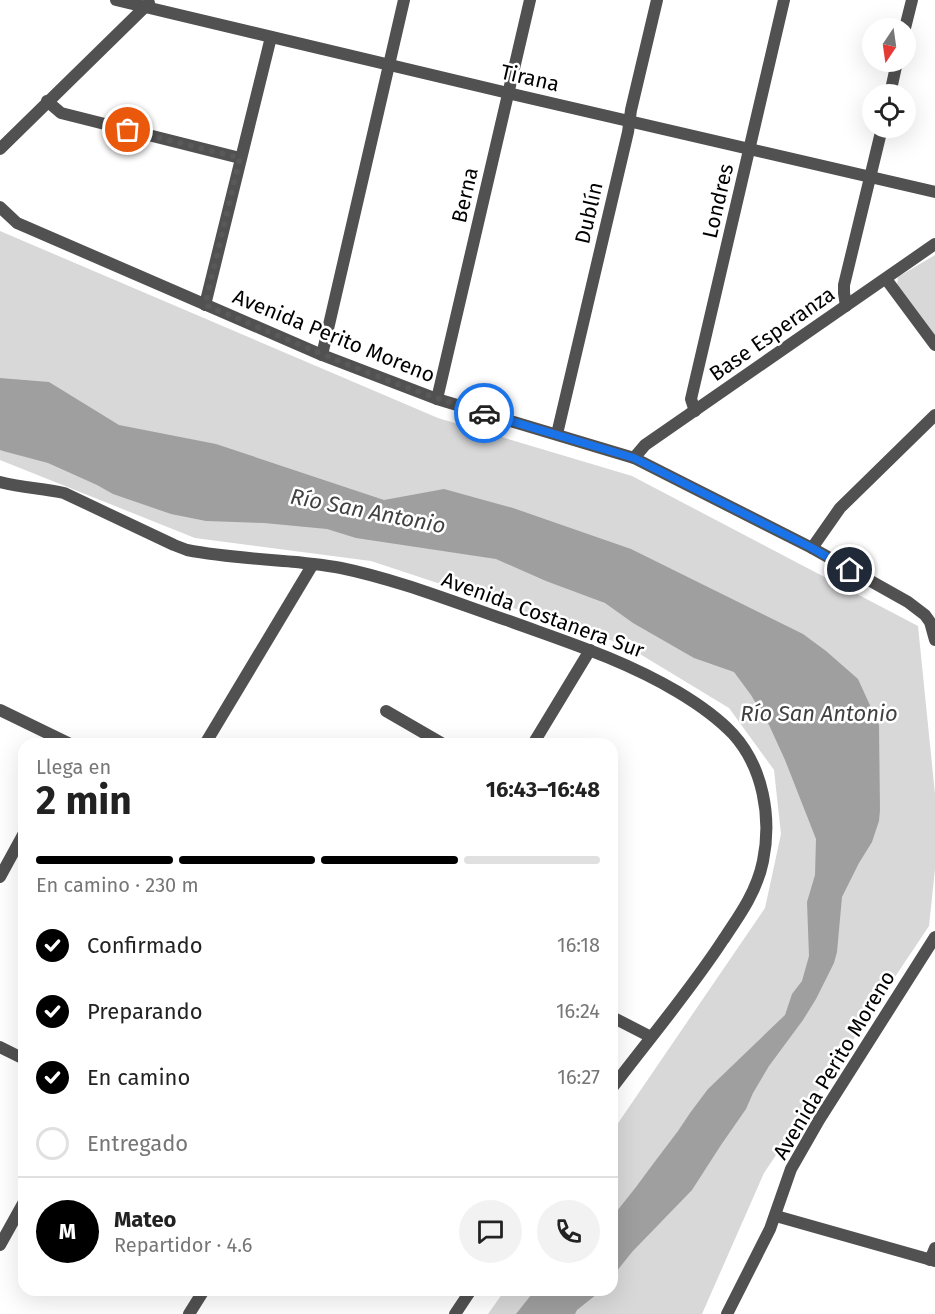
<!DOCTYPE html>
<html lang="es">
<meta charset="utf-8">
<style>
:root{--surface:#fff;--page:#f2f2f2;--text:#222;--muted:#767676;--line:#e0e0e0;--accent:#000}
body{margin:0;font-family:"Fira Sans",sans-serif;background:var(--page);color:var(--text);height:100vh;display:flex;flex-direction:column;font-size:22px;white-space:nowrap}
*{box-sizing:border-box;margin:0}
p{font-size:20px;color:var(--muted)}
.icon{flex:none;width:33px;height:33px;fill:none;stroke:currentColor;stroke-width:2;stroke-linecap:round;stroke-linejoin:round}
.map{position:relative;flex:1;overflow:hidden}
.sheet{position:absolute;left:18px;top:738px;width:600px;height:558px;display:flex;flex-direction:column;background:var(--surface);border-radius:18px;box-shadow:0 6px 24px #0002}
.sheet>*{flex:none}
.needle{width:39px;rotate:193deg}
.controls{position:absolute;left:862px;top:18px;display:grid;gap:12px}
.controls a{display:grid;place-items:center;width:54px;height:54px;border-radius:50%;background:var(--surface);box-shadow:0 6px 24px #0002;font-size:30px}
.pin{position:absolute;display:grid;place-items:center;width:51px;height:51px;color:#fff;margin:-26px;border:3px solid #fff;border-radius:50%;box-shadow:0 2px 6px #0007}
.courier{position:absolute;display:grid;place-items:center;width:60px;height:60px;margin:-30px;border:4px solid #1a73e8;border-radius:50%;background:#fff;color:#222;box-shadow:0 2px 8px #0007}
.headline em{font-style:normal;font-weight:700}
.headline div{display:flex;flex-direction:column-reverse}
.headline{display:flex;align-items:center;justify-content:space-between;height:102px;padding:0 18px}
h1{font-size:39px;font-weight:700;line-height:45px}
.bar{display:grid;grid-template-columns:repeat(4,1fr);gap:9px 6px;align-content:center;height:72px;padding:0 18px}
.bar i{height:8px;border-radius:4px;background:var(--line)}
.bar .active{background:var(--accent)}
.bar p{grid-column:span 4}
.line{display:flex;align-items:center;gap:15px;padding:0 18px;border-top:2px solid var(--line)}
.line div{flex:1}
.round{display:grid;place-items:center;flex:none;width:63px;height:63px;border-radius:32px;background:var(--page)}
ol{padding:0 18px;list-style:none}
li{display:flex;align-items:center;gap:18px;height:66px}
li p{margin-inline-start:auto}
li .icon{padding:6px;border-radius:50%;background:var(--accent);color:#fff;stroke-width:4}
li:last-child{color:var(--muted)}
li i{width:33px;height:33px;border:3px solid var(--line);border-radius:50%}
.map>svg:first-child{display:block}
.green{fill:#d8d8d8}
.water{fill:#9f9f9f}
.lines{fill:none;stroke-linecap:round;stroke-linejoin:round}
.street{stroke:#515151;stroke-width:12}
.done{stroke:#595959;stroke-width:6;stroke-dasharray:0 10.8}
.route{stroke:#1a73e8;stroke-width:8}
.labels{text-anchor:middle;dominant-baseline:central;stroke-width:5;stroke-linejoin:round;paint-order:stroke}
.street-label{font-size:21px;fill:#000;stroke:#fff}
.water-label{font-size:22px;font-style:italic;fill:#404040;stroke:#fff}
</style>
<div class="map">
<svg width="935" height="1314" viewBox="0 0 935 1314">
<rect width="100%" height="100%" fill="#fff"/>
<!-- green -->
<g class="green">
<polygon points="0,231 438,418 632,476 918,626 935,794 935,869 929,926 764,1173 702,1314 488,1314 505,1290 612,1290 612,1132 765,908 781,834 774,770 729,708 625,645 371,561 195,538 0,460"/>
<polygon points="935,255 935,336 897,285 898,277"/>
</g>
<!-- water -->
<g class="water">
<polygon points="0,378 49,382 119,425 216,444 384,500 444,489 513,508 631,549 803,634 826,651 858,679 879,725 880,810 879,821 872,842 859,863 842,897 837,952 834,963 816,999 803,1020 769,1066 753,1093 746,1109 721,1145 692,1190 632,1252 612,1277 612,1215 617,1211 636,1187 653,1164 678,1131 690,1113 708,1089 785,1015 792,994 802,981 809,956 807,902 815,875 816,839 785,760 769,725 751,695 734,672 694,658 633,623 605,603 546,581 496,559 356,538 327,529 264,523 206,521 171,514 113,494 97,485 48,463 3,451 0,450"/>
<polygon points="535,1290 602,1290 577,1310 575,1314 516,1314"/>
</g>
<g class="lines">
<!-- street -->
<g class="street">
<polyline points="116,0 508,93 935,192"/>
<polyline points="905,28 912,0"/>
<polyline points="890,94 897,62"/>
<polyline points="47,101 61,113 240,158"/>
<polyline points="0,149 149,3"/>
<polyline points="0,207 17,223 24,226 322,355 437,399 634,458 812,548 908,602 925,615 930,622 935,640"/>
<polyline points="886,279 935,345"/>
<polyline points="205,305 271,37"/>
<polyline points="846,306 844,293 844,285 882,128"/>
<polyline points="322,355 404,0"/>
<polyline points="437,399 530,0"/>
<polyline points="695,411 691,399 784,0"/>
<polyline points="557,434 628,132 631,110 657,0"/>
<polyline points="634,458 645,445 935,244"/>
<path d="M0,482C21,488 43,488 64,493L174,545L187,550C223,557 260,559 296,562C311,564 326,565 341,568C399,580 456,603 512,622C570,643 624,660 678,692C698,704 717,717 733,734C763,767 772,817 763,861C757,891 740,915 723,940C689,992 649,1039 612,1088"/>
<polyline points="812,548 840,508 935,415"/>
<polyline points="0,710 70,744"/>
<polyline points="386,711 443,744"/>
<polyline points="205,744 313,564"/>
<polyline points="533,744 590,650"/>
<polyline points="0,877 24,833"/>
<polyline points="612,1017 651,1037"/>
<polyline points="0,1047 24,1059"/>
<polyline points="776,1216 935,1261"/>
<polyline points="0,1245 24,1202"/>
<polyline points="930,1260 935,1248"/>
<polyline points="189,1314 204,1290"/>
<polyline points="455,1314 471,1290"/>
<polyline points="727,1314 770,1229 791,1169 819,1120 935,937"/>
</g>
</g>
<g class="lines">
<!-- done -->
<path class="done" d="M128,130L240,158L205,305C297,343 388,385 484,413"/>
<!-- route -->
<polyline class="route" points="484,413 634,458 812,548 850,570"/>
</g>
<g class="labels">
<!-- street labels -->
<g class="street-label">
<text transform="translate(530 78) rotate(13)">Tirana</text>
<text transform="translate(465 195) rotate(-77)">Berna</text>
<text transform="translate(718 201) rotate(-77)">Londres</text>
<text transform="translate(589 213) rotate(-77)">Dublín</text>
<text transform="translate(772 334) rotate(-35)">Base Esperanza</text>
<text transform="translate(334 336) rotate(22)">Avenida Perito Moreno</text>
<text transform="translate(543 615) rotate(20)">Avenida Costanera Sur</text>
<text transform="translate(834 1065) rotate(-59)">Avenida Perito Moreno</text>
</g>
<!-- water labels -->
<g class="water-label">
<text transform="translate(368 511) rotate(11)">Río San Antonio</text>
<text x="819" y="713">Río San Antonio</text>
</g>
</g>
</svg>
<div class="controls">
<a><svg class="needle" viewBox="-14 -14 28 28"><path d="M0-13l5 13h-10z" fill="#e53935"/><path d="M0 13l5-13h-10z" fill="#767676"/></svg></a>
<a><svg class="icon" aria-label="locate" viewBox="0 0 24 24"><circle cx="12" cy="12" r="6"/><path d="M12 2v4M12 18v4M2 12h4M18 12h4"/></svg></a>
</div>
<div class="pin" style="left:128px;top:130px;background:#ea580c"><svg class="icon" aria-label="bag" viewBox="0 0 24 24"><path d="M5 8h14l-1 12H6zM9 8a3 3 0 0 1 6 0"/></svg></div>
<div class="pin" style="left:850px;top:570px;background:#1f2937"><svg class="icon" aria-label="home" viewBox="0 0 24 24"><path d="M3 11l9-7 9 7M6 9v11h12V9"/></svg></div>
<div class="courier" style="left:484px;top:413px"><svg class="icon" aria-label="car" viewBox="0 0 24 24"><path d="M5 17H2v-5l4-1 3-4h7l3 4 3 1v5h-3M9 17h6M6 11h13"/><circle cx="7" cy="17" r="2"/><circle cx="17" cy="17" r="2"/></svg></div>
<section class="sheet">
<div class="headline"><div><h1>2 min</h1><p>Llega en</p></div><em>16:43–16:48</em></div>
<div class="bar"><i class="active"></i><i class="active"></i><i class="active"></i><i></i><p>En camino · 230 m</p></div>
<ol>
<li><svg class="icon" aria-label="check" viewBox="0 0 24 24"><path d="M5 12l5 5 9-10"/></svg>Confirmado<p>16:18</p></li>
<li><svg class="icon" aria-label="check" viewBox="0 0 24 24"><path d="M5 12l5 5 9-10"/></svg>Preparando<p>16:24</p></li>
<li><svg class="icon" aria-label="check" viewBox="0 0 24 24"><path d="M5 12l5 5 9-10"/></svg>En camino<p>16:27</p></li>
<li><i></i>Entregado</li>
</ol>
<div class="line" style="height:108px"><b class="round" style="background:var(--accent);color:#fff">M</b><div><b>Mateo</b><p>Repartidor · 4.6</p></div><a class="round"><svg class="icon" aria-label="chat" viewBox="0 0 24 24"><path d="M4 5h16v11H9l-5 4z"/></svg></a><a class="round"><svg class="icon" aria-label="phone" viewBox="0 0 24 24"><path d="M5 4h4l2 5-3 2q2 4 5 5l2-3 5 2v4C11 20 4 13 5 4z"/></svg></a></div>
</section>
</div>
